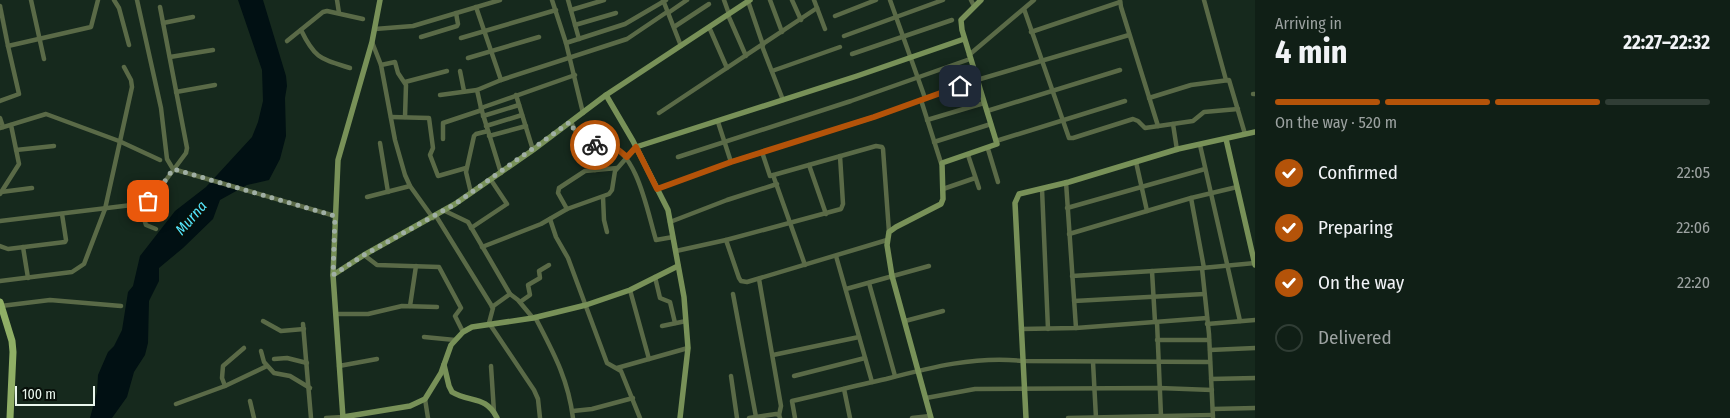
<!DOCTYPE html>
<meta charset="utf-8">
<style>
:root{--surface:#101f16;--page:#19271f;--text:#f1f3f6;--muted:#9ca2a1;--line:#303d35;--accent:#b45309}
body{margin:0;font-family:"Fira Sans Condensed",sans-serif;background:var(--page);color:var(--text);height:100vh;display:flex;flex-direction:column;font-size:19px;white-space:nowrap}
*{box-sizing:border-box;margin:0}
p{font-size:16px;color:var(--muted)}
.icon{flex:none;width:28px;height:28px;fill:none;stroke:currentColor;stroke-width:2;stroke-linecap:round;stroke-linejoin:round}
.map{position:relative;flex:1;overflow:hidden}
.panel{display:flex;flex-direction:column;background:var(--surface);width:475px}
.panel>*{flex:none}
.scale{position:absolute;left:15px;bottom:12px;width:80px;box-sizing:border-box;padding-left:5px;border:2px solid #eaf7ee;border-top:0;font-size:14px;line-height:18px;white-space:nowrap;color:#eaf7ee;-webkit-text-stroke:4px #08100a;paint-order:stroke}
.pin{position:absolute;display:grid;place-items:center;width:42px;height:42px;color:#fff;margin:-21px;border-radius:10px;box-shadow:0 2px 8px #0006}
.courier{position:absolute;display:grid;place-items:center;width:50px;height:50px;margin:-25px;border:4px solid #b45309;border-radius:50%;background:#fff;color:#222;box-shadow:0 1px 6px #0007}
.overview em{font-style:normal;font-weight:700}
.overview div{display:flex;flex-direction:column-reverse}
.overview{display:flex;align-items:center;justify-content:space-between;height:85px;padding:0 20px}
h1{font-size:32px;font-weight:700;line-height:38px}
.bar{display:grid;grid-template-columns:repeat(4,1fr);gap:8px 5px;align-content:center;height:60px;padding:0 20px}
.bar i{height:6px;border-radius:4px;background:var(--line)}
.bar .on{background:var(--accent)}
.bar p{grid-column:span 4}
ol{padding:0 20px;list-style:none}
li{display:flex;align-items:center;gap:15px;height:55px}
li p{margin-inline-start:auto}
li .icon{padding:5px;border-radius:50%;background:var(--accent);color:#fff;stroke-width:4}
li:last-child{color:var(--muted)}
li i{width:28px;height:28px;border:2px solid var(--line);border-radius:50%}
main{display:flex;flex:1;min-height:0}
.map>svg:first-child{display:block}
.water{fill:#011013}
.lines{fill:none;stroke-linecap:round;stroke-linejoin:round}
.street{stroke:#5a6a47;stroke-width:4.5}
.secondary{stroke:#789158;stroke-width:5.5}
.primary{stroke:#8faf65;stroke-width:7}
.done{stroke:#a0afa5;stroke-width:5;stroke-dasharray:0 9}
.route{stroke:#b45309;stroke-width:6}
.labels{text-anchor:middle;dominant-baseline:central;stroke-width:4;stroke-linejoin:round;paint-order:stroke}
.water-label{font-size:15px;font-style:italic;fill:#54e5fb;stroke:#08100a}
</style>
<main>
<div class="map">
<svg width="1255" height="418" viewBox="0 0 1255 418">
<rect width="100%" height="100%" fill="#16291d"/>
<!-- water -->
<polygon class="water" points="238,0 263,0 286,76 287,86 285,98 286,136 280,159 269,180 247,185 220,200 213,219 183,248 159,268 159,281 149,301 148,343 145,355 134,372 127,397 112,418 90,418 97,392 98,375 108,352 114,346 122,330 128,292 133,286 140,256 175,211 206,187 252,137 258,122 263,101 262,70"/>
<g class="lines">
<!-- street -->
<g class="street">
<polyline points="31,0 44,59"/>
<polyline points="114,0 119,8 129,45"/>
<polyline points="137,0 161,108 167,159 173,169 335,216"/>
<polyline points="337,0 339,13"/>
<polyline points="552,0 566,43 583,113"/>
<polyline points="568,0 579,39"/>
<polyline points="663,0 681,46"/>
<polyline points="724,0 729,14"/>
<polyline points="770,0 782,32"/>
<polyline points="792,0 801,20"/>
<polyline points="814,0 825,29"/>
<polyline points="890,0 925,98"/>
<polyline points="971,0 974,6"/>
<polyline points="1120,0 1121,7 1158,126"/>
<polyline points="1204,0 1226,80"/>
<polyline points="748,1 763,45"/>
<polyline points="0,6 8,46"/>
<polyline points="476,7 501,80"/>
<polyline points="1024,9 1069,138 1073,138 1133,119 1138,121 1145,128 1193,121 1204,112 1238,109"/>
<polyline points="571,10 604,0"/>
<polyline points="668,13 687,0"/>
<polyline points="728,15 746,56"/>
<polyline points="835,16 876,0"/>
<polyline points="163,23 193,17"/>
<polyline points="575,25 616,13"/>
<polyline points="674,27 709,4"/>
<polyline points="709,27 727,68"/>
<polyline points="375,29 413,26 500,0"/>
<path d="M301,30C315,59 321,59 350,68"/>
<polyline points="1031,32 1120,2"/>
<polyline points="844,36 943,0"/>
<polyline points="421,37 457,26 458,24 456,13"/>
<polyline points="461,38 556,10"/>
<polyline points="287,41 323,12 327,11 363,19"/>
<polyline points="372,42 381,65 395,140 405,175 410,186 433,218"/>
<polyline points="566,43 625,24 666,0"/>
<polyline points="762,46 783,100"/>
<polyline points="852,54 952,20"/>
<polyline points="969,55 1034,0"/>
<polyline points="170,57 213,50"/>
<polyline points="468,58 539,37"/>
<polyline points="381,65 395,62 398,73 406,85 405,117"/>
<polyline points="460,71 464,91"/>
<polyline points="772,71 840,47"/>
<polyline points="405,82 447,71"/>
<polyline points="176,92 215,85"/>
<polyline points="1253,94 1255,94"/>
<polyline points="440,95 477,90"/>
<polyline points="516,95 533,150"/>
<polyline points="1149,98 1191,85 1229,80 1245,134"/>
<polyline points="921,100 941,163"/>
<polyline points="0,101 19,94 8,46 91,27 98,0"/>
<polyline points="481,108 575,75"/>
<polyline points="987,111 1120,70"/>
<polyline points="659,113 817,8"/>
<polyline points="483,116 519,105"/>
<polyline points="391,117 429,118 433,148 430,155 438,176 466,168"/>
<polyline points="0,118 3,127"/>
<polyline points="927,120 984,103"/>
<polyline points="571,122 595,170"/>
<polyline points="718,122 731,162"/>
<polyline points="1173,124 1177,150"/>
<polyline points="486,126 522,115"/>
<polyline points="0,128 46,114 119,141 160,160"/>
<polyline points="489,136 526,126"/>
<polyline points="443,139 443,123 482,110"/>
<polyline points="996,141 1125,101"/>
<polyline points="934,142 991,124"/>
<polyline points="380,143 388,192"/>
<polyline points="1200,145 1240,321"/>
<path d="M584,149L607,143C638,154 647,211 656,240L673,237"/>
<polyline points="988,149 998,182"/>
<polyline points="16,150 54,146"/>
<polyline points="762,152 770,176 876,146 882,147 883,149 889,232"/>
<polyline points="968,155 979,188"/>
<polyline points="840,156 843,204 841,209 726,240 739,278 741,281 747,282 887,240"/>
<polyline points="678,157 851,101 970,59"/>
<polyline points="1136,162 1147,211"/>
<polyline points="809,165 826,214"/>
<polyline points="501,173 481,108 477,90 501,80 627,39 667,12"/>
<polyline points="773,175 805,265"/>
<polyline points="1066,182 1076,328"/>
<polyline points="657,189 731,162 874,117 977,80 1129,35"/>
<polyline points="943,189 975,178"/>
<polyline points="1042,189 1048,329"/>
<polyline points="1,192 32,188"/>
<polyline points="471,193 466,172 474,136 476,134 488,131"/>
<polyline points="0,194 19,164 11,125"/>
<polyline points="367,197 410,186"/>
<polyline points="603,197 604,220 607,232"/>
<polyline points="1191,198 1204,268"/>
<polyline points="148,201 145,222 146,225 156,229"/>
<polyline points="1067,208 1205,169"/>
<polyline points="567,209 558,193 559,188 585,171 617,168"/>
<polyline points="445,211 468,222 510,294 518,300 533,318"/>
<polyline points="436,216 493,308 489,323 534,390 538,399 540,418"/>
<polyline points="550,219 556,237 568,258 607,363 621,371 640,418"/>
<polyline points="0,221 140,204 153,197 157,192 186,153 187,148 160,7"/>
<polyline points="670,222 727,200 777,184"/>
<polyline points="471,228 507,204 491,180"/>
<polyline points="1069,234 1191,198 1237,187"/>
<polyline points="0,246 8,249 65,242 66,240 62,214"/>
<polyline points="23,247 28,278"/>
<polyline points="482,247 541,224 567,209 609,194 612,190 615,171 636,147"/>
<polyline points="676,251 726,240"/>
<polyline points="364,255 377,265 439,267 461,308 455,316 463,332"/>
<polyline points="836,256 872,382"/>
<polyline points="1202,268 1209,334 1213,418"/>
<polyline points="1152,271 1155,322"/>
<polyline points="1072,276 1202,268 1255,263"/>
<polyline points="655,277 660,298 670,302 675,323"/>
<polyline points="759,279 781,406 779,415"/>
<polyline points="0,281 72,272 84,264 105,209 132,87 131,80 124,67"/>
<polyline points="869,283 895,376"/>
<polyline points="846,289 929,266"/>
<polyline points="630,290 649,359"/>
<polyline points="733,294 756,417"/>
<polyline points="1074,301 1204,294"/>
<polyline points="520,302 530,295 528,285 540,278 539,271 549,265"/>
<polyline points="1,306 50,300 121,306"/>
<polyline points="410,306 416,266"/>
<polyline points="492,307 510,294"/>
<polyline points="336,314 368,314 402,306 437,307"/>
<path d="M535,317C553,352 568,378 573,418"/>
<polyline points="263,321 281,331 304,329"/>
<polyline points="905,321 943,311"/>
<polyline points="1157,322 1161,416"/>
<polyline points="303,324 311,418"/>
<polyline points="1207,324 1255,320"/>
<polyline points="662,326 686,321"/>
<polyline points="1021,329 1076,328 1207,318"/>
<polyline points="424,337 455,340"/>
<polyline points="1157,340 1209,340"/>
<polyline points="1210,350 1255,348"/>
<polyline points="261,351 264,362 274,373 290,376 310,388"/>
<polyline points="773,355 859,337"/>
<polyline points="274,359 287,358 307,363"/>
<polyline points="1093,362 1096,418"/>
<polyline points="339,366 377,359"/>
<polyline points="491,366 494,412"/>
<polyline points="617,368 688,348"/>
<polyline points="731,376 737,418"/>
<polyline points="794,376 865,358"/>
<polyline points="1211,379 1255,378"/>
<polyline points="225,386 222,378 223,366 244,348"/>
<polyline points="844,389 850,418"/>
<polyline points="926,398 975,389 1159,388 1212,390"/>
<polyline points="425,399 428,418"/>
<polyline points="250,401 254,418"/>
<polyline points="176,404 225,386 267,366"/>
<polyline points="1213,409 1255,408"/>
<polyline points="573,411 592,409 633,398"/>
<polyline points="326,418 343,417"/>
<polyline points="749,418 776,414 779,415 780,418"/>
<path d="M795,418L792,401C823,394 854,386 886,379C932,367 975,356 1023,361L1210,362"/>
<polyline points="912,418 930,416"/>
<polyline points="1068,418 1213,415"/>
</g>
<!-- secondary -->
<g class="secondary">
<polyline points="606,95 633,141 668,210 684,297 688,348 680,418"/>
<polyline points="1226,139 1255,265"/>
<polyline points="636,147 857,76 964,39"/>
<polyline points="333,275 338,160 372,42 380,0"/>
<path d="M444,365L449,386L452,392C470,403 486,395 497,418"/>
<polyline points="343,417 410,406 425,399 441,373 451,345 463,332 472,327 533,318 586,305 630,290 678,266"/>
<polyline points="343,418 333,275 364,255 455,204 533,150 606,95 750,0"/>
<polyline points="931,418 892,276 887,245 889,232 896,227 941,204 943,199 942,163 997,144 962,30 961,20 981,0"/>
<polyline points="1026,418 1015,203 1019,194 1069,182 1178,149 1255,132"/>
</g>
<!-- primary -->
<polyline class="primary" points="0,302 12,341 13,352 10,418"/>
</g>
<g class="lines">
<!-- done -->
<polyline class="done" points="148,201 154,197 173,169 335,216 333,275 364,255 455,204 570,122 584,148 595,145"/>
<!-- route -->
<path class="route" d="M595,145C611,140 615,148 627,157L636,147L657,189L731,162L874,117L960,86"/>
</g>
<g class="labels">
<!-- water labels -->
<g class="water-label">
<text transform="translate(191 218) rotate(-49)">Murna</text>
</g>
</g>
</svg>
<div class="scale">100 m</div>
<div class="pin" style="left:148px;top:201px;background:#ea580c"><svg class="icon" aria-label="bag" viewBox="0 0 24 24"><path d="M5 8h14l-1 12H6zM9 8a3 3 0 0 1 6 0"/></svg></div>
<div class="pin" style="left:960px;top:86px;background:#1f2937"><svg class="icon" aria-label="home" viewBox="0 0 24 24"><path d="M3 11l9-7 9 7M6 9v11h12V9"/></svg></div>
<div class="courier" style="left:595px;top:145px"><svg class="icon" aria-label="bike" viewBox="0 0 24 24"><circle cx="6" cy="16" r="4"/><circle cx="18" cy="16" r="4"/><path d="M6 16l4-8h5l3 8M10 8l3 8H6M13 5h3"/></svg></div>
</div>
<section class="panel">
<div class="overview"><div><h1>4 min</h1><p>Arriving in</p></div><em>22:27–22:32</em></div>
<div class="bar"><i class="on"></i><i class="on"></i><i class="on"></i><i></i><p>On the way · 520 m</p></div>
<ol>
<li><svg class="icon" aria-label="check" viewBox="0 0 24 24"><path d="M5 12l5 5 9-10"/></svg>Confirmed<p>22:05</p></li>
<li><svg class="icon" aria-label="check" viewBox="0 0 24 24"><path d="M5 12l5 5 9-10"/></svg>Preparing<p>22:06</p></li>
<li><svg class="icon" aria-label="check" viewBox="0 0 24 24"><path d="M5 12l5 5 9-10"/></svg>On the way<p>22:20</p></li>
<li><i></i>Delivered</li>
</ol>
</section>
</main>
